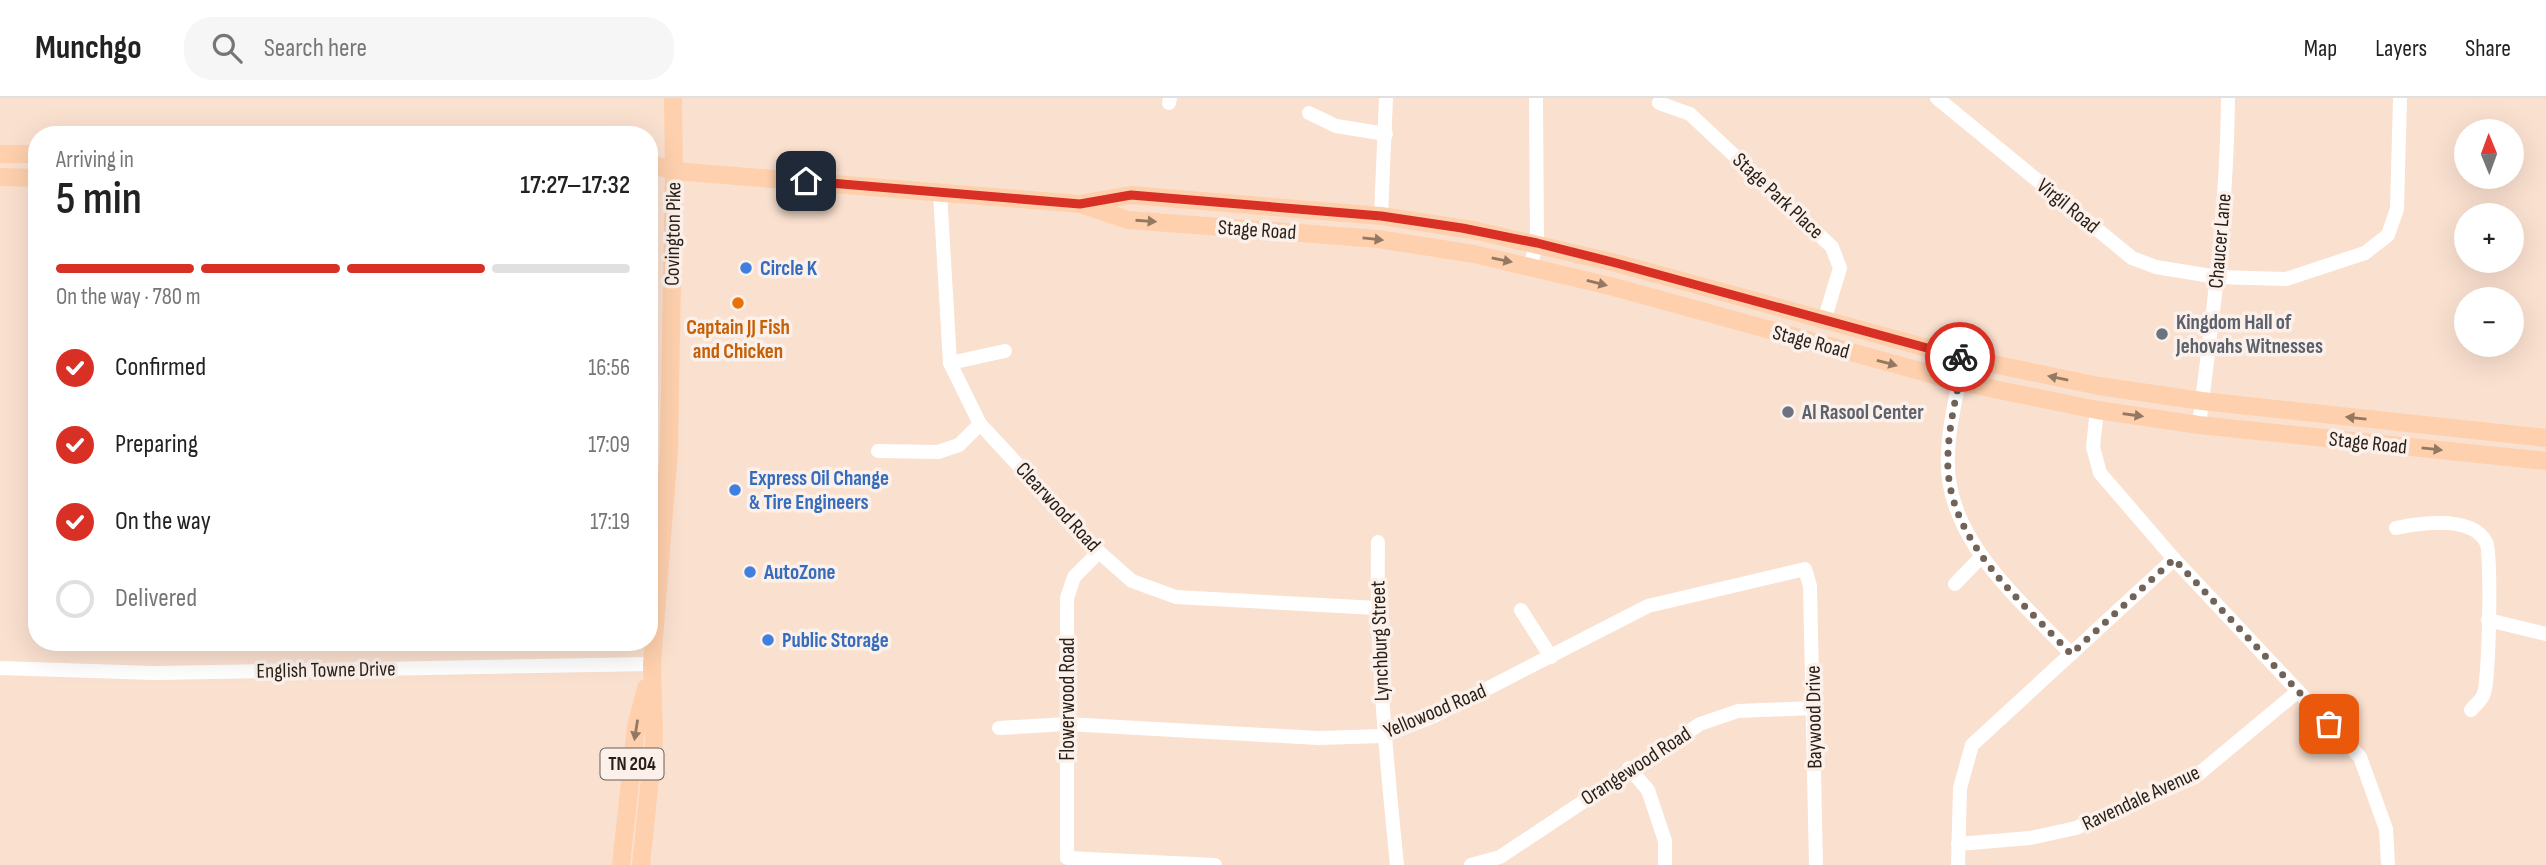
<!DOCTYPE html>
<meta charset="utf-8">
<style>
:root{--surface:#fff;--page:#f6f6f6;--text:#222;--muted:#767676;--line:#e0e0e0;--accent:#d93025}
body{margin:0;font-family:"Sofia Sans Condensed",sans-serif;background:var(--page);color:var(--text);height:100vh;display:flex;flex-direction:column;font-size:26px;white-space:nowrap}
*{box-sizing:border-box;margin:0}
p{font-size:23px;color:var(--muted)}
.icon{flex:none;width:38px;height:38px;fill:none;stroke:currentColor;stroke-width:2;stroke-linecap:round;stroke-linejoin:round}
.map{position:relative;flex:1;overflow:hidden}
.panel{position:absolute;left:28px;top:28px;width:630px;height:525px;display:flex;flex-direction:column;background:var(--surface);border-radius:28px;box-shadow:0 7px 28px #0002}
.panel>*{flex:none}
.needle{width:46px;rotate:359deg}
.controls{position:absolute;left:2454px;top:21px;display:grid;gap:14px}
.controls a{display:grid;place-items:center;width:70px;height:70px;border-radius:50%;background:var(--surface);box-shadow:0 7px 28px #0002;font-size:35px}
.pin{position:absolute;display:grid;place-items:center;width:60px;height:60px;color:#fff;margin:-30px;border-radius:14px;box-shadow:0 4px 10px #0006}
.courier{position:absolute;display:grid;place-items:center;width:70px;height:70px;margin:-35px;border:5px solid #d93025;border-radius:50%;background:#fff;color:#222;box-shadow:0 2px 9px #0007}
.headline em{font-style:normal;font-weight:600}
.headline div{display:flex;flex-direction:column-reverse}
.headline{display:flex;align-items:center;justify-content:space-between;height:119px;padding:0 28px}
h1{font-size:46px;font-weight:600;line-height:52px}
.bar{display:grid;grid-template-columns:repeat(4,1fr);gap:10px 7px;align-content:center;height:84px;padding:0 28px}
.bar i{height:9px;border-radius:5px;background:var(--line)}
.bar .selected{background:var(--accent)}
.bar p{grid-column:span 4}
ol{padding:0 28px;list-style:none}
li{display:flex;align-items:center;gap:21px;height:77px}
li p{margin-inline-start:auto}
li .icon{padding:7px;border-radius:50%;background:var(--accent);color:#fff;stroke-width:4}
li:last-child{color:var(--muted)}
li i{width:38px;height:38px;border:4px solid var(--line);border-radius:50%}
header{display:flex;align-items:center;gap:42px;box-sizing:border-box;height:98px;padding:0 35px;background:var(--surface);border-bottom:2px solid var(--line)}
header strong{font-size:33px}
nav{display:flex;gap:38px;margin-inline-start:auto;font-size:24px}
.search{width:490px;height:63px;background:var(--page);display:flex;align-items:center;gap:18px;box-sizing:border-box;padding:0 24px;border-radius:28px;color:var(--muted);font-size:26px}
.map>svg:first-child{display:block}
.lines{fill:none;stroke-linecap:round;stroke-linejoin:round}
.minor{stroke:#fff;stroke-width:14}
.major{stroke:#fed0ad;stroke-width:18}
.oneway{fill:#937862}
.done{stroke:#726358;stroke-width:7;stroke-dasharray:0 12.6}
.route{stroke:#d93025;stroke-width:9}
.shop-dot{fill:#3f7fe0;stroke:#fcf1ea;stroke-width:2.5}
.food-dot{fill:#e8710a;stroke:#fcf1ea;stroke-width:2.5}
.worship-dot{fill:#6b7280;stroke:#fcf1ea;stroke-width:2.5}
.labels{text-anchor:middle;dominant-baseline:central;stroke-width:7;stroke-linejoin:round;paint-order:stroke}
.shield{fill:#fcf1ea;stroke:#685e57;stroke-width:2}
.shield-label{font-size:19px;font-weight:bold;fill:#281f18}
.street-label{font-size:21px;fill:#281f18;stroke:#fcf1ea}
.shop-label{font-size:21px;font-weight:bold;fill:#366cbe;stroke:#fcf1ea;text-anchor:start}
.worship-label{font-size:21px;font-weight:bold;fill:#5b616d;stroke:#fcf1ea;text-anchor:start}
.food-label{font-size:21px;font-weight:bold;fill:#c56008;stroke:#fcf1ea}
</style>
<header>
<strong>Munchgo</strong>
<div class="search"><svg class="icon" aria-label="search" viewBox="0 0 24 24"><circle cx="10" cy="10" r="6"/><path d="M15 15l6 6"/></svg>Search here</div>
<nav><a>Map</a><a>Layers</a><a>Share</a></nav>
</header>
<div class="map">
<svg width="2546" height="767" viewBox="0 0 2546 767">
<rect width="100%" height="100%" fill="#fae0cf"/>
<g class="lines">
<!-- minor -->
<g class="minor">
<polyline points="1937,0 2132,160 2156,169 2217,179 2286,181 2365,155 2388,137 2397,111 2400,0"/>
<polyline points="1169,5 1170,0"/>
<polyline points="1659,5 1690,16 1832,149 1840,170 1824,223"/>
<polyline points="1309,15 1336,28 1386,36"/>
<polyline points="940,94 950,265 980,326 1099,454 1132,483 1176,499 1377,510"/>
<polyline points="1381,118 1386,0"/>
<polyline points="1530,168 1537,145 1536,0"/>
<path d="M1964,260C1958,291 1949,324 1948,356C1943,440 2019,500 2071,556"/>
<polyline points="950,265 1005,253"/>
<polyline points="2097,312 2093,349 2100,375 2174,461 2360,659 2386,731 2388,767"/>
<path d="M2199,327C2213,218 2227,110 2228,0"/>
<polyline points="878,353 938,354 959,347 980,326"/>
<path d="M2396,430C2421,425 2471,417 2486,444C2492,454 2489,582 2484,595C2483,601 2475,607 2471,612"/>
<path d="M1378,444C1376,553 1386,659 1397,767"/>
<polyline points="1099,454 1074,479 1067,500 1067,760 1215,767"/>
<polyline points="1955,486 1981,459"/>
<polyline points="1521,512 1551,559"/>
<polyline points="2488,522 2546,536"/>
<polyline points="0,570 154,575 652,566"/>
<polyline points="999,630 1066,626 1318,640 1383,638 1434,618 1648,508 1805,471 1810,488 1816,767"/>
<polyline points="1629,670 1648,692 1665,743 1665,767"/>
<polyline points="1958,746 2030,740 2076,730 2195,679 2297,594"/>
<polyline points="1471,767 1500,759 1700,626 1738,613 1814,610"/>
<polyline points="1958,767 1960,690 1972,647 2174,461"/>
</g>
<!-- major -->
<g class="major">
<polyline points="0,56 37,56"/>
<polyline points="649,65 674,73 1080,106 1128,122 1378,141 1474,156 1610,188 1960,284 2097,312 2199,327 2546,363"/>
<polyline points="0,79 37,80"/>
<polyline points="1084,105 1131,97 1381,118 1473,132 1616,165 1964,260 2099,288 2202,303 2546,340"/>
<polyline points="621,767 636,629 646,590"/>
<polyline points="641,767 654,642 652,566 669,351 674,73 673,0"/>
</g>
</g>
<!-- one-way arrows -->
<defs><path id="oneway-solid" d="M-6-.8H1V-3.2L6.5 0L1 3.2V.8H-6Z" transform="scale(1.75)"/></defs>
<g class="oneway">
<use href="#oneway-solid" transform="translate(1146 123) rotate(4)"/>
<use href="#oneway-solid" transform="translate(1373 141) rotate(6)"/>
<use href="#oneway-solid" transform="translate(1502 162) rotate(12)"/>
<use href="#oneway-solid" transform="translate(1597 185) rotate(14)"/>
<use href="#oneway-solid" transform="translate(1887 265) rotate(15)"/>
<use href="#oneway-solid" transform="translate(2058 280) rotate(-168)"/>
<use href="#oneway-solid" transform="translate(2133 317) rotate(8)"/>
<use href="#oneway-solid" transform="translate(2356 320) rotate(-174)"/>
<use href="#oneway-solid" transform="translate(2432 351) rotate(6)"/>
<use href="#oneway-solid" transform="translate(636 632) rotate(99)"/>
</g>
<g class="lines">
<!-- done -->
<path class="done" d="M1960,259L1964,260C1958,291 1949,325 1948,356C1943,440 2019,500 2071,556L2174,461L2329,626"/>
<!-- route -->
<polyline class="route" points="806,83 1080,106 1131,97 1381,118 1462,130 1537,145 1616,165 1960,259"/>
</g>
<!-- markers -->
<g class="shop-dot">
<circle cx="746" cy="170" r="7"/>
<circle cx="735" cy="392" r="7"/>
<circle cx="750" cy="474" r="7"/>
<circle cx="768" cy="542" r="7"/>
</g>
<circle class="food-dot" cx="738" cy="205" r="7"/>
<g class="worship-dot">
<circle cx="2162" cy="236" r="7"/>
<circle cx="1788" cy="314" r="7"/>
</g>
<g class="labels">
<!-- shield labels -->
<rect class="shield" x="600.5" y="650.5" width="63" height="31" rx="5"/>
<g class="shield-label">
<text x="632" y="666">TN 204</text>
</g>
<!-- street labels -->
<g class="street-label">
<text transform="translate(1778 98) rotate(43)">Stage Park Place</text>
<text transform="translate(2068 108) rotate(39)">Virgil Road</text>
<text transform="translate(1257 132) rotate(4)">Stage Road</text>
<text transform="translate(673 136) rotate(-89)">Covington Pike</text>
<text transform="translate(2220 143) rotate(-85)">Chaucer Lane</text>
<text transform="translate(1811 244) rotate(15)">Stage Road</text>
<text transform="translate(2368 345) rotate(6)">Stage Road</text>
<text transform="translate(1058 409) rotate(47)">Clearwood Road</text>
<text transform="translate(1380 543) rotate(-92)">Lynchburg Street</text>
<text transform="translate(326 572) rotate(-1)">English Towne Drive</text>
<text transform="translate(1067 601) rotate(-90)">Flowerwood Road</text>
<text transform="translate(1435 613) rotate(-23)">Yellowood Road</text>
<text transform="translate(1814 619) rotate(-91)">Baywood Drive</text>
<text transform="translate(1636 668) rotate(-33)">Orangewood Road</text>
<text transform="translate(2141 700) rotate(-25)">Ravendale Avenue</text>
</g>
<!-- shop labels -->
<g class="shop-label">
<text x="760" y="170">Circle K</text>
<text x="749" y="380">Express Oil Change<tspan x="749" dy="24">&amp; Tire Engineers</tspan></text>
<text x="764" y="474">AutoZone</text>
<text x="782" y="542">Public Storage</text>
</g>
<!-- worship labels -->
<g class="worship-label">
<text x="2176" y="224">Kingdom Hall of<tspan x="2176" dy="24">Jehovahs Witnesses</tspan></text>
<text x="1802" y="314">Al Rasool Center</text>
</g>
<!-- food labels -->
<g class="food-label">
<text x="738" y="229">Captain JJ Fish<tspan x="738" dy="24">and Chicken</tspan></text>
</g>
</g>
</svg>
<div class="controls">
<a><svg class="needle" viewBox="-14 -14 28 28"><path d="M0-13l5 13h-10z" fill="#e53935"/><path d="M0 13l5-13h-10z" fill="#767676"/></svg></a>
<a>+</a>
<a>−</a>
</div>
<div class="pin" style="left:2329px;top:626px;background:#ea580c"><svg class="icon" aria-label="bag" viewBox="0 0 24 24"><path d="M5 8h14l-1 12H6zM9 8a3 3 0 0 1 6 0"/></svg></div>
<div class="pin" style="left:806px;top:83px;background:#1f2937"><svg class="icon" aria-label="home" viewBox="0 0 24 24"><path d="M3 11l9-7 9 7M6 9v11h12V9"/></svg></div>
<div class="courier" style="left:1960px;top:259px"><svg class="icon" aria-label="bike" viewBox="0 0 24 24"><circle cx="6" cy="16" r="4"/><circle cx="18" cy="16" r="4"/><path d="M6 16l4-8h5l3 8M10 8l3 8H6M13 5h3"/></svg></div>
<section class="panel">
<div class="headline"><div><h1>5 min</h1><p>Arriving in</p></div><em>17:27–17:32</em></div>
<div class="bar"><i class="selected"></i><i class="selected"></i><i class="selected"></i><i></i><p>On the way · 780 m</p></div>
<ol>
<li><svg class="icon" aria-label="check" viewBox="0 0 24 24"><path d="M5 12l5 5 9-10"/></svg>Confirmed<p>16:56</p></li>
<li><svg class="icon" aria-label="check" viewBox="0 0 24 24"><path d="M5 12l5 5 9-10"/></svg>Preparing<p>17:09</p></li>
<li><svg class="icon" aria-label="check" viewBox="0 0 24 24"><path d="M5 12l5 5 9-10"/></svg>On the way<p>17:19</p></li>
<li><i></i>Delivered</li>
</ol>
</section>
</div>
